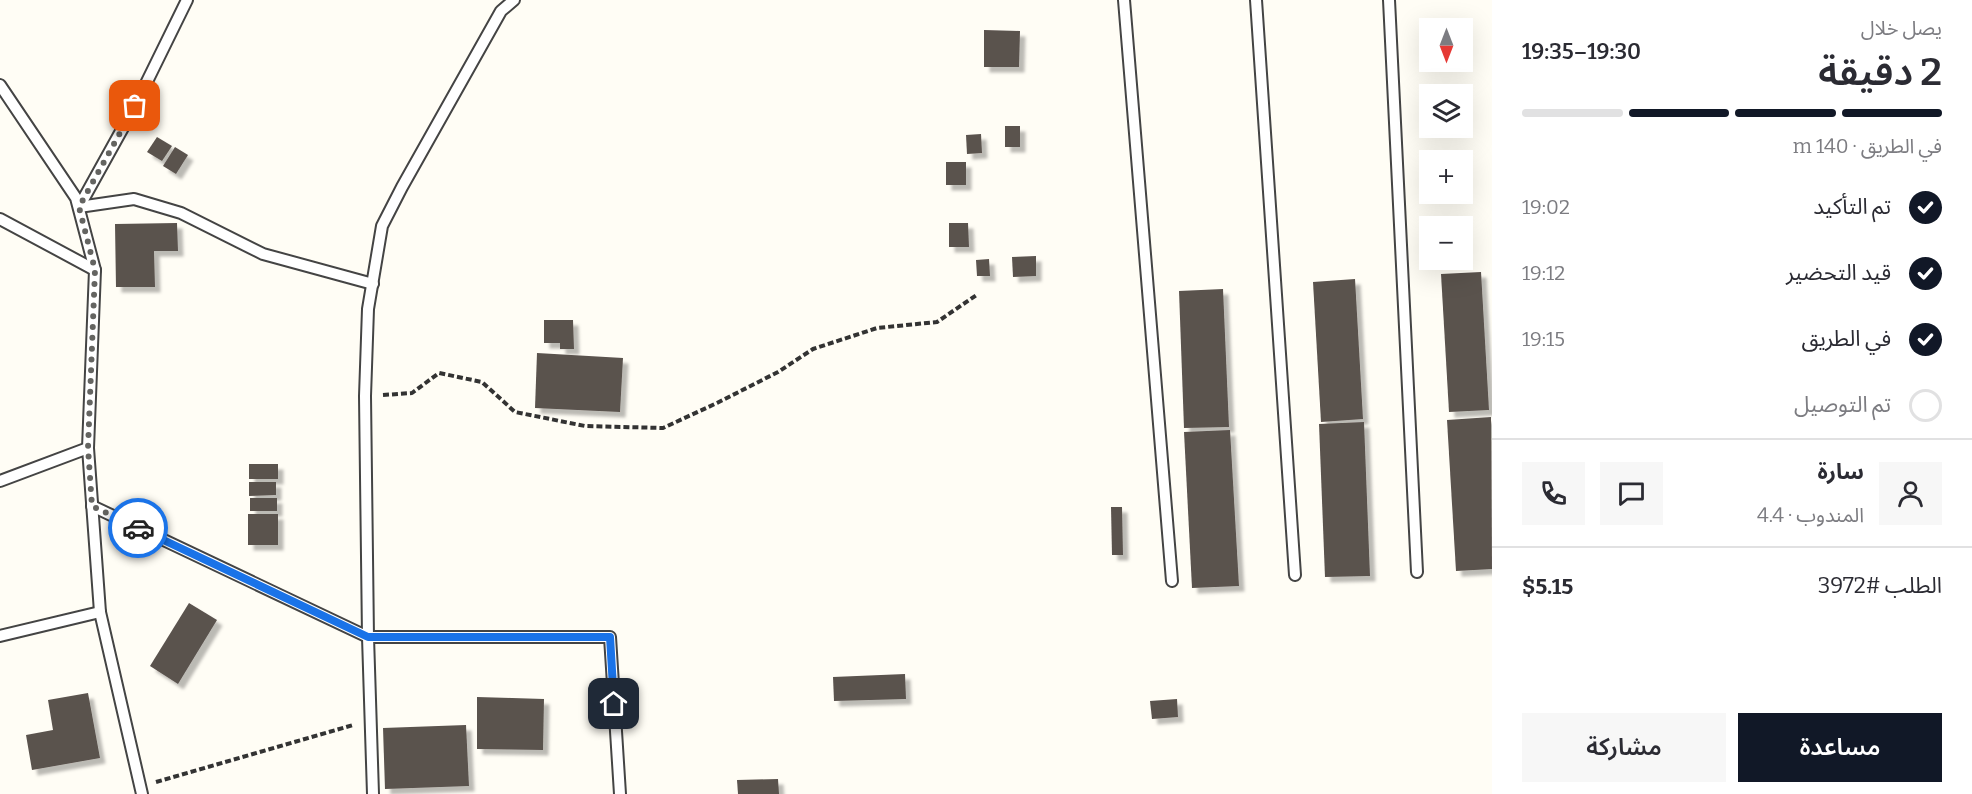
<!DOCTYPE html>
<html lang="ar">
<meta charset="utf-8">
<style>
:root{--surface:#fff;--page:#f7f7f7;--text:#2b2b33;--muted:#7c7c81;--line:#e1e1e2;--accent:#111827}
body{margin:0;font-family:Bitter,"Noto Sans Arabic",serif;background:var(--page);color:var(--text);direction:rtl;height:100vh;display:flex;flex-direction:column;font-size:22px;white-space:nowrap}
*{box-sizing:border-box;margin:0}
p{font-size:20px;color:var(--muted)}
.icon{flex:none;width:33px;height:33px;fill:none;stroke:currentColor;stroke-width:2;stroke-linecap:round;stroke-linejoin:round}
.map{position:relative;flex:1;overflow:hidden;direction:ltr}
.side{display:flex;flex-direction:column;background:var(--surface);width:480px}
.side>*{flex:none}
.needle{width:39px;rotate:180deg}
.fabs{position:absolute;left:1419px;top:18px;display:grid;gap:12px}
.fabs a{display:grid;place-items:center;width:54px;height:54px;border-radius:0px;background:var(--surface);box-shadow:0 6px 24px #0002;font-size:30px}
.pin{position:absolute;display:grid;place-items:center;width:51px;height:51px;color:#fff;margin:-26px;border-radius:12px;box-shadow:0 3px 9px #0006}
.courier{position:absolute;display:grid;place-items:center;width:60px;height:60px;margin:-30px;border:4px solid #1a73e8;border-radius:50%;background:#fff;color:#222;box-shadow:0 2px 8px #0007}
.head em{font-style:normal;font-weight:600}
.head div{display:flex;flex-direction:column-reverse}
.head{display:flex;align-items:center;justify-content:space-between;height:102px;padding:0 30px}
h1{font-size:39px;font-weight:600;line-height:45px}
.bar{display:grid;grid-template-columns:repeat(4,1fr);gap:9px 6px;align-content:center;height:72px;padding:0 30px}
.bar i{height:8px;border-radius:4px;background:var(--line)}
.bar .on{background:var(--accent)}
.bar p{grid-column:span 4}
.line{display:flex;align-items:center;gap:15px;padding:0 30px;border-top:2px solid var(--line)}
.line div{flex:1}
.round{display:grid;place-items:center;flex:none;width:63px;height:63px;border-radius:0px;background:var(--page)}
ol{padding:0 30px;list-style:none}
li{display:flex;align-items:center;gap:18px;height:66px}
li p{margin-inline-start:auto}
li .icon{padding:6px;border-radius:50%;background:var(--accent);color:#fff;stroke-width:4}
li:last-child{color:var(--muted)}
li i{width:33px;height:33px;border:3px solid var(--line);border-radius:50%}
.action{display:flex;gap:12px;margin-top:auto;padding:12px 30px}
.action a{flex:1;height:69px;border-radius:0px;background:var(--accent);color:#fff;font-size:24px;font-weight:600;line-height:69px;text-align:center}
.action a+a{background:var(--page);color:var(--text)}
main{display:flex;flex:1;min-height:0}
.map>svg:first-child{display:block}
.building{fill:#5a524d;filter:url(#shadow)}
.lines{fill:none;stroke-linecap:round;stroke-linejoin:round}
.lane-casing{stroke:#444;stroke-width:14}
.path{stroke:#333;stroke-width:4;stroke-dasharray:6 3;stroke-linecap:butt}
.lane{stroke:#fff;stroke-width:10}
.done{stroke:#646461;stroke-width:6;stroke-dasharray:0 10.8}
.route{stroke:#1a73e8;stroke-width:8}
</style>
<main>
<section class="side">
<div class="head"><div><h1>2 دقيقة</h1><p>يصل خلال</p></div><em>19:30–19:35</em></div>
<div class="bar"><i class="on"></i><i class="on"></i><i class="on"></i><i></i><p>في الطريق · 140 m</p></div>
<ol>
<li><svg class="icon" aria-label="check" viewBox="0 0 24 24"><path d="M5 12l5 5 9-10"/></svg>تم التأكيد<p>19:02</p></li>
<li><svg class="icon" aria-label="check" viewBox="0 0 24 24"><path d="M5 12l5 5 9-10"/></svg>قيد التحضير<p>19:12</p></li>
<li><svg class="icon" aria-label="check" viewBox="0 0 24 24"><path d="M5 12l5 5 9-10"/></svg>في الطريق<p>19:15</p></li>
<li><i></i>تم التوصيل</li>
</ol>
<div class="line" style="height:108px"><a class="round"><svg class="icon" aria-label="person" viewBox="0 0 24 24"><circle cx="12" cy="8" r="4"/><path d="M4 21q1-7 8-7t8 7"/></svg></a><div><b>سارة</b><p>المندوب · 4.4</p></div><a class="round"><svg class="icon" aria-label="chat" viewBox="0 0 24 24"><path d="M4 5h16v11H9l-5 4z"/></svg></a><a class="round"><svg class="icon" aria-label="phone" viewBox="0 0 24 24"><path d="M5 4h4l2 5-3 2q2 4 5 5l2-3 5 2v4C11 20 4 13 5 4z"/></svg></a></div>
<div class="line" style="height:78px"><div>الطلب #3972</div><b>$5.15</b></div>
<div class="action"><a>مساعدة</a><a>مشاركة</a></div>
</section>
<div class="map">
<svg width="1492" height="794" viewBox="0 0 1492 794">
<defs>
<filter id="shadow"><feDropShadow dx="5.5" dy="5.5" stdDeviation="1.5" flood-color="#0004"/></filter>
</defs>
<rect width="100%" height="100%" fill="#fffdf5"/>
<!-- building -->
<g class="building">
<polygon points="984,30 1020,31 1019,67 984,67"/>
<rect x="1005" y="126" width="15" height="21"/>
<polygon points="981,134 982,153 967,154 966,135"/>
<polygon points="157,137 172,146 162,161 147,152"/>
<polygon points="175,147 188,155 176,174 163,166"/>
<rect x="946" y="162" width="20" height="23"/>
<polygon points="177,223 178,251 154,251 155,287 116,287 115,224"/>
<polygon points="949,223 968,223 969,247 949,247"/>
<polygon points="1036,256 1036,276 1013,277 1012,257"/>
<polygon points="989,259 990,276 977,276 976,260"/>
<polygon points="1481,272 1489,410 1449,412 1441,274"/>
<polygon points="1355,279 1363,419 1321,422 1313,282"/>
<polygon points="1223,289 1229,427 1184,428 1179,291"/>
<polygon points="544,320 573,320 574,349 560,349 560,343 544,343"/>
<polygon points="537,353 623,358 620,412 535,408"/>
<polygon points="1491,417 1492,569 1456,571 1447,420"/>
<polygon points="1364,422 1370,576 1325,577 1319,424"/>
<polygon points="1230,430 1239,586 1192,588 1184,432"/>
<rect x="249" y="464" width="29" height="15"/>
<polygon points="249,482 276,482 276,495 249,496"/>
<rect x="250" y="498" width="27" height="13"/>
<polygon points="1111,507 1122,507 1123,555 1112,555"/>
<rect x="248" y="514" width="30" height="31"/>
<polygon points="189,603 217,620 178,684 150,666"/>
<polygon points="905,674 906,699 834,701 833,677"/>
<polygon points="88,693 100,758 32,770 26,735 53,730 48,700"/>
<polygon points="477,697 544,699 543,750 477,749"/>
<polygon points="1177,699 1178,717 1152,719 1150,701"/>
<polygon points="466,725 469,786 385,789 383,728"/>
<polygon points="778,779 779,794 738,794 737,780"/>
</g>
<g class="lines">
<defs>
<g id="lane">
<polyline points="1124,0 1172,581"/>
<polyline points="1256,0 1295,575"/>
<polyline points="1389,0 1417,572"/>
<polyline points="0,85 76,198 95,270 88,448 0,481"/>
<polyline points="79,207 134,199 181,213 263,254 373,284"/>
<polyline points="79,207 135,106 187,0"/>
<polyline points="0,219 95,270"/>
<polyline points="88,448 100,612 142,794"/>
<polyline points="92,506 368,637 365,396 368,309 382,226 402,187 501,11 514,0"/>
<polyline points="0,636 100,612"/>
<polyline points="373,794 368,637 610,637 620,794"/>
</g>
</defs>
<!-- lane casing -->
<use href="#lane" class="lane-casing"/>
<!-- path -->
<g class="path">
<polyline points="383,395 412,393 439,373 482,382 515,412 585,426 663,428 717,403 778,372 813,349 877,328 937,322 978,294"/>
<polyline points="156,782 353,725"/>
</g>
<!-- lane -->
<use href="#lane" class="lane"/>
</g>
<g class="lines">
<!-- done -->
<polyline class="done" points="135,106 79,207 95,270 88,448 92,506 138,528"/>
<!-- route -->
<polyline class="route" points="138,528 368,637 610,637 614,704"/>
</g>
</svg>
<div class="fabs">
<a><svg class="needle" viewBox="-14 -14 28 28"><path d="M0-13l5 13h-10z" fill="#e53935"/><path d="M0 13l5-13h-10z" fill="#7c7c81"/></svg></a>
<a><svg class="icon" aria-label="layers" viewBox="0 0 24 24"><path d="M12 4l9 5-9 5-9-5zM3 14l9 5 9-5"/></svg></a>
<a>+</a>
<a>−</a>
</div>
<div class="pin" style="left:135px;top:106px;background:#ea580c"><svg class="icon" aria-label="bag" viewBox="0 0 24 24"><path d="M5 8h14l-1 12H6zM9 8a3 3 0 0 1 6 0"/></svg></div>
<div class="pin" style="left:614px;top:704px;background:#1f2937"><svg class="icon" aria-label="home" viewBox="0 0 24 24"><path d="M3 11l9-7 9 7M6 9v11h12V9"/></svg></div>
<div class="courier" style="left:138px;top:528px"><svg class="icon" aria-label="car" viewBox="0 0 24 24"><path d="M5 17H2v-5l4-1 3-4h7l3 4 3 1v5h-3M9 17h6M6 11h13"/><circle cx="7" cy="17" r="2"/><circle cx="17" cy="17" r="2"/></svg></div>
</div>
</main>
